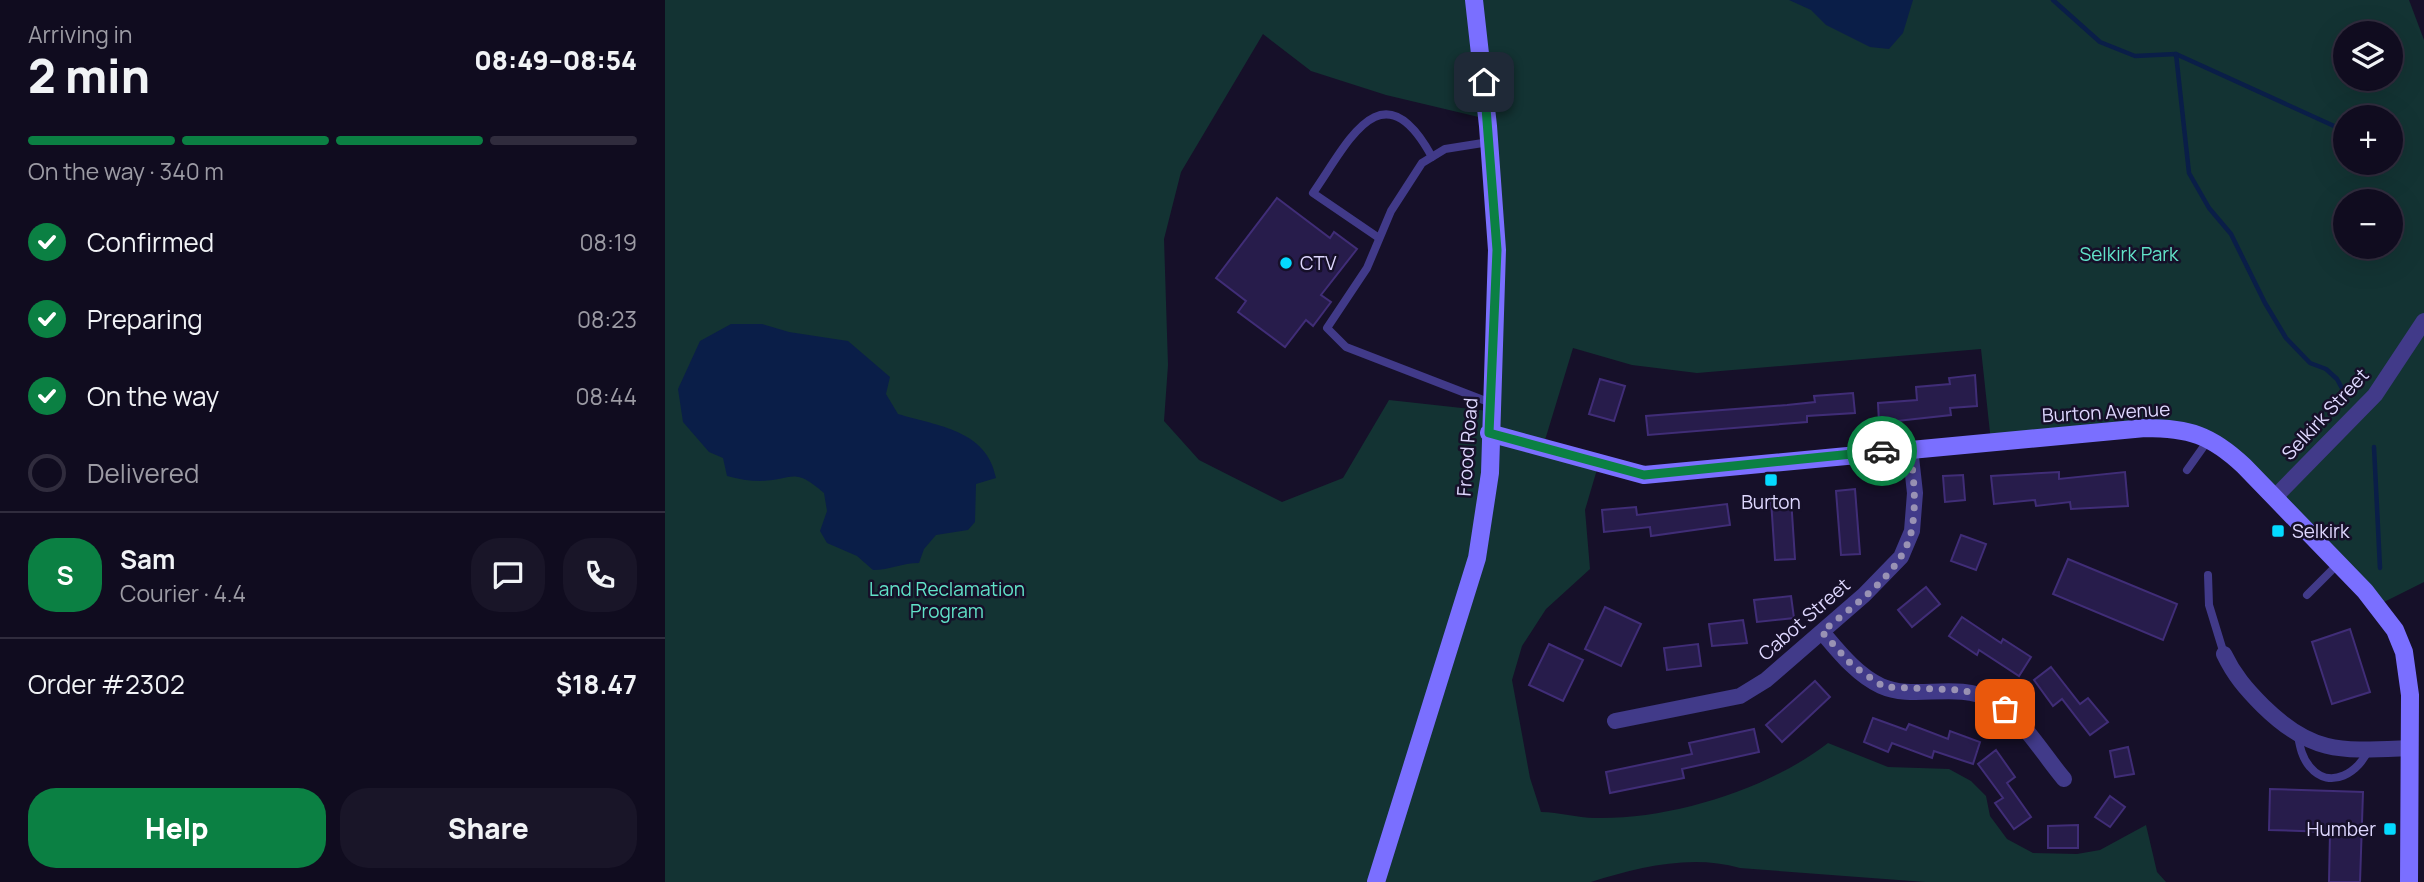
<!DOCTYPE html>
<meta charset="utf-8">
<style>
:root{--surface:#100c1f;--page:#191528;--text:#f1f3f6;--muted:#9c9ba4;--line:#302c3d;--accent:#0b8043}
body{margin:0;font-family:Manrope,sans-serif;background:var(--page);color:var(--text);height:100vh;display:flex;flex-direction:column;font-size:26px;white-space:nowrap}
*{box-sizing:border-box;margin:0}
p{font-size:23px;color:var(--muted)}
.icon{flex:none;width:38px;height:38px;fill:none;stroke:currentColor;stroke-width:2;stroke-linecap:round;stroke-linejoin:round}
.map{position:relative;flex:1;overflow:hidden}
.drawer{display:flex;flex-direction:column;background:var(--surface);width:665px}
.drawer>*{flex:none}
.fabs{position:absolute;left:1668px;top:21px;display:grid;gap:14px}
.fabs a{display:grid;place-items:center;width:70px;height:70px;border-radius:50%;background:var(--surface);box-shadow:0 7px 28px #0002,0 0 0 2px var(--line);font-size:35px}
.pin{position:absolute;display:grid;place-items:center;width:60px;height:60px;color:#fff;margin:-30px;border-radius:14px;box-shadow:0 4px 10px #0006}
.courier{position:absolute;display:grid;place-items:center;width:70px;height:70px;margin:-35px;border:5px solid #0b8043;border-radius:50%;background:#fff;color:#222;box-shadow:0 2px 9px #0007}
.head em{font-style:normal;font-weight:800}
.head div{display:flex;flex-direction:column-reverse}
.head{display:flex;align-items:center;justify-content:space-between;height:119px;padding:0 28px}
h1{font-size:46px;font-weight:800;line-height:52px}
.bar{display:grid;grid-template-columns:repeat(4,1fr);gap:10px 7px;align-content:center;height:84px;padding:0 28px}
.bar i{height:9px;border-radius:5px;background:var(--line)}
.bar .current{background:var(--accent)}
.bar p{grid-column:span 4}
.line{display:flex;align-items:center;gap:18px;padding:0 28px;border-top:2px solid var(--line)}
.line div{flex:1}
.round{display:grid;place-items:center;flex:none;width:74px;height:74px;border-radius:28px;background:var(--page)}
ol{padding:0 28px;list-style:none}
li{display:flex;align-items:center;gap:21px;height:77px}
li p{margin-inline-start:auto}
li .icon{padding:7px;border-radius:50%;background:var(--accent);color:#fff;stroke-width:4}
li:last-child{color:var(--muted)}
li i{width:38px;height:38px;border:4px solid var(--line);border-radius:50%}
.action{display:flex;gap:14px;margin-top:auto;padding:14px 28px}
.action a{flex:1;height:80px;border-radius:28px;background:var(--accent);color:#fff;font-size:28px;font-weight:800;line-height:80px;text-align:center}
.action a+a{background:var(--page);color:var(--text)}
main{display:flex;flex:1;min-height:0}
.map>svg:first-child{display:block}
.green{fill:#133333;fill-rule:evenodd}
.water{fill:#0a1e48}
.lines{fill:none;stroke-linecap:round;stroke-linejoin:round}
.stream{stroke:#0a1e48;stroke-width:4.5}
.building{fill:#271c4b;stroke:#402d77;stroke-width:2}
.lane{stroke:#413a89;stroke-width:8}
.street{stroke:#413a89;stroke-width:16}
.secondary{stroke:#7a6fff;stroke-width:18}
.done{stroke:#9992b4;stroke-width:7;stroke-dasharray:0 12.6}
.route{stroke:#0b8043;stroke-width:9}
.poi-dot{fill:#04daff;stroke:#161029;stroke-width:2.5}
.labels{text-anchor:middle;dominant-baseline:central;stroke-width:5;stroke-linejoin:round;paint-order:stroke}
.park-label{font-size:19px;fill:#61e2c8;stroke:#161029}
.poi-label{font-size:19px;fill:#dfd8ff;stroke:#161029;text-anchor:start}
.street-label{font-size:19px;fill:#dfd8ff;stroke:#161029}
</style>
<main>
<section class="drawer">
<div class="head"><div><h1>2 min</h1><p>Arriving in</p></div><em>08:49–08:54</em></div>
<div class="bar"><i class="current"></i><i class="current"></i><i class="current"></i><i></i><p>On the way · 340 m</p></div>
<ol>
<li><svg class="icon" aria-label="check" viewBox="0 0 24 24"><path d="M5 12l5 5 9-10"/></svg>Confirmed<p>08:19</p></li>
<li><svg class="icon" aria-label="check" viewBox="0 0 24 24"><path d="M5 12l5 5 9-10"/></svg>Preparing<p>08:23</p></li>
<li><svg class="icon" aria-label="check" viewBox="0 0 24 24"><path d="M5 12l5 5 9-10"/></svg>On the way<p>08:44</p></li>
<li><i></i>Delivered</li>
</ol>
<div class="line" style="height:126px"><b class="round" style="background:var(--accent);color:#fff">S</b><div><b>Sam</b><p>Courier · 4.4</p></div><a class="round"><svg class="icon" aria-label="chat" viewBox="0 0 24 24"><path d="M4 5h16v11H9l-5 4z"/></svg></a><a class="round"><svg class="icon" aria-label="phone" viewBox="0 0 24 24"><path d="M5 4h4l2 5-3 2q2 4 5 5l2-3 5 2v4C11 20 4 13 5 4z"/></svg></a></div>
<div class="line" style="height:91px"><div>Order #2302</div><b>$18.47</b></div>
<div class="action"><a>Help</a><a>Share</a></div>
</section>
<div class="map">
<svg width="1759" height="882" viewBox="0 0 1759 882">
<rect width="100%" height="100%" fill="#161029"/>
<!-- green -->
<path class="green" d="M0,0H1744L1759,40V582L1711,606L1578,466L1515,429L1326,442L1316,349L1032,373L967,365L908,348L877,450L933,466L920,510L925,569L881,609L857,646L847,680L865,778L876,812C894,812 912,818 930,818C1005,820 1104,789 1163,743L1223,767L1284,769L1306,781L1321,796L1325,816L1342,839L1368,853L1412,854L1435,850L1481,825L1492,872L1501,882H1260L1075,868C1026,854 974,867 926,882H0ZM1680,33H1726V79H1680ZM598,34L646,71L721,95L822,119L829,328L824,411L724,400L678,478L617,502L534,460L499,421L503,365L499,239L516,172ZM1680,117H1726V163H1680ZM1680,201H1726V247H1680Z"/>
<!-- water -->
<g class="water">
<polygon points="1124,0 1248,0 1238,33 1224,49 1205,47 1161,25 1146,10"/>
<path d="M66,324H97L124,332L183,341L225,377L221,394L233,414C273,426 322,430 331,478L311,484L310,522L303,530L271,535L259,549L254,563C237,563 225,570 208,570L192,556L162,543L155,531L162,511L159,493C128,466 129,480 96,481C84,481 73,479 62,476L58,458L44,452L18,422L13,389L35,341Z"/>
</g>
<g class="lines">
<!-- stream -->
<g class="stream">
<polyline points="1388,0 1435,42 1470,56 1511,54 1680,131"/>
<polyline points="1511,54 1524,173 1544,208 1566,234 1600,303 1621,338 1645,363 1661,369 1672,379 1679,392"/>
<polyline points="1726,150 1736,150"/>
<polyline points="1709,447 1715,568"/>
</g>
</g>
<!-- building -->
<g class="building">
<polygon points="612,198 665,238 669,232 692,249 656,295 666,302 648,326 641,320 620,347 573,312 581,301 551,278"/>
<polygon points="1310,375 1312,406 1285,408 1286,415 1214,423 1213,403 1252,400 1251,387 1285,384 1284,378"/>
<polygon points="935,379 960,386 949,421 924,414"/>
<polygon points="1188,393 1190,413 1142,416 1142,422 983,435 981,416 1122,405 1150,402 1149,396"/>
<polygon points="1394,472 1394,479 1460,472 1463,506 1406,509 1405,502 1371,506 1370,500 1329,504 1326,476"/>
<polygon points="1298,475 1300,500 1280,502 1278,476"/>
<polygon points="1190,489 1195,554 1176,555 1171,491"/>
<polygon points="1126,498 1130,559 1110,560 1106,500"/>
<polygon points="1062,504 1065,525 986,536 985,527 939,532 937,510 971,507 972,515"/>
<polygon points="1296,535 1321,544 1311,570 1286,561"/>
<polygon points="1403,559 1512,604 1498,640 1388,594"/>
<polygon points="1261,587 1275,604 1247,627 1233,610"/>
<polygon points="1126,596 1129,618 1092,622 1089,600"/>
<polygon points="940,607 976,624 956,666 920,649"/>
<polygon points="1297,617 1336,643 1338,639 1366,657 1354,676 1314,650 1312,655 1284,636"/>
<polygon points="1078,620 1082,643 1047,646 1044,624"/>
<polygon points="1685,629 1705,692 1667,704 1647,642"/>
<polygon points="884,644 918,660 898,701 864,685"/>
<polygon points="1033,644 1036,666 1002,670 999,648"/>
<polygon points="1386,667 1415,704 1423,698 1443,722 1425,735 1397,699 1388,706 1369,680"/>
<polygon points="1150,681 1165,697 1117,742 1101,725"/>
<polygon points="1208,718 1241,730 1244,724 1283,739 1285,731 1315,742 1308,764 1269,751 1267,758 1227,743 1223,752 1199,742"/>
<polygon points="1089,729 1094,752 1017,769 1019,778 945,793 941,772 1027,754 1024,743"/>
<polygon points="1463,747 1469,774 1450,777 1445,751"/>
<polygon points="1331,750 1350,777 1342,783 1366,817 1349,829 1330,803 1338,798 1313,764"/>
<polygon points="1605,789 1698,792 1695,882 1664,882 1665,832 1604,830"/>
<polygon points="1445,796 1460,807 1445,827 1430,817"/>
<polygon points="1413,825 1413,848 1383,848 1383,826"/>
</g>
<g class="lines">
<!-- lane -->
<g class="lane">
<polyline points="824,142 780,149 757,163 726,211 702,268 662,328 681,347 826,403"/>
<path d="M714,238L648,193C683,143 717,65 767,157"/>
<polyline points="1522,470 1544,439"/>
<polyline points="1543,575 1544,605 1559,654"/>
<polyline points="1642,595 1673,564"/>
<path d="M1633,736C1635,747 1637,758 1645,767C1665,791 1695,772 1704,748"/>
</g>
<!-- street -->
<g class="street">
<polyline points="1610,497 1710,395 1759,321"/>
<path d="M1157,632C1174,652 1192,675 1216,686C1249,701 1291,681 1327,700C1357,717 1377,753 1399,779"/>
<path d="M1559,654C1569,675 1581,689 1598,706C1648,755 1677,751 1744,748"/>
<polyline points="950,721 1075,696 1101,680 1199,595 1236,557 1247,531 1250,493 1245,448"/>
</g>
<!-- secondary -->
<g class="secondary">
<path d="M824,433L979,475L1480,428C1524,428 1546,435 1579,466L1700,591L1730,630L1739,652L1745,695L1744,882"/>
<polyline points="711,882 812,558 825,473 832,250 823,126 809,0"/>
</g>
</g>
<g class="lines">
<!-- done -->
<path class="done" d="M1217,451L1245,448C1248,474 1252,501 1247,528C1240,572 1188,605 1157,632L1187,665L1219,687L1298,690L1326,700L1340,709"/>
<!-- route -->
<polyline class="route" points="819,82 832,250 824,433 979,475 1217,451"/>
</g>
<!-- markers -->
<g class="poi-dot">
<circle cx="621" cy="263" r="7"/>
<rect x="1099" y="473" width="14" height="14" rx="3.5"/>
<rect x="1606" y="524" width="14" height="14" rx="3.5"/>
<rect x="1718" y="822" width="14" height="14" rx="3.5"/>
</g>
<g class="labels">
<!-- park labels -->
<g class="park-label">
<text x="1464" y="254">Selkirk Park</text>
<text x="282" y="589">Land Reclamation<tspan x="282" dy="22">Program</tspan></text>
</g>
<!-- poi labels -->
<g class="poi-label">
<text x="635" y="263">CTV</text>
<text x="1106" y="502" text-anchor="middle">Burton</text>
<text x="1627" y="531">Selkirk</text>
<text x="1711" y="829" text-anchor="end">Humber</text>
</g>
<!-- street labels -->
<g class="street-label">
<text transform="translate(1441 412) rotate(-3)">Burton Avenue</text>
<text transform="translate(1660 414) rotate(-47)">Selkirk Street</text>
<text transform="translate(802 447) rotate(-86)">Frood Road</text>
<text transform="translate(1139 619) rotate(-41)">Cabot Street</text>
</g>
</g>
</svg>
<div class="fabs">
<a><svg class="icon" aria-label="layers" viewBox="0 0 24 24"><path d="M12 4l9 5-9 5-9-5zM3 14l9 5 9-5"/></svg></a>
<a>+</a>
<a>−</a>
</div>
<div class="pin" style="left:1340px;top:709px;background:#ea580c"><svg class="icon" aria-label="bag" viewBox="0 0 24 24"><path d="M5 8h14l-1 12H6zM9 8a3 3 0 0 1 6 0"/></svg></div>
<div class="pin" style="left:819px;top:82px;background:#1f2937"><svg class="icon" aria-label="home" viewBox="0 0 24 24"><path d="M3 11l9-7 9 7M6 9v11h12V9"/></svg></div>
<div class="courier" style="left:1217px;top:451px"><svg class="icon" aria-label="car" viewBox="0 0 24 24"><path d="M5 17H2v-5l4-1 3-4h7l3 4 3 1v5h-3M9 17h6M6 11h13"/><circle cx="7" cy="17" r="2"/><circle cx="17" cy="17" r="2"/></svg></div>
</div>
</main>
